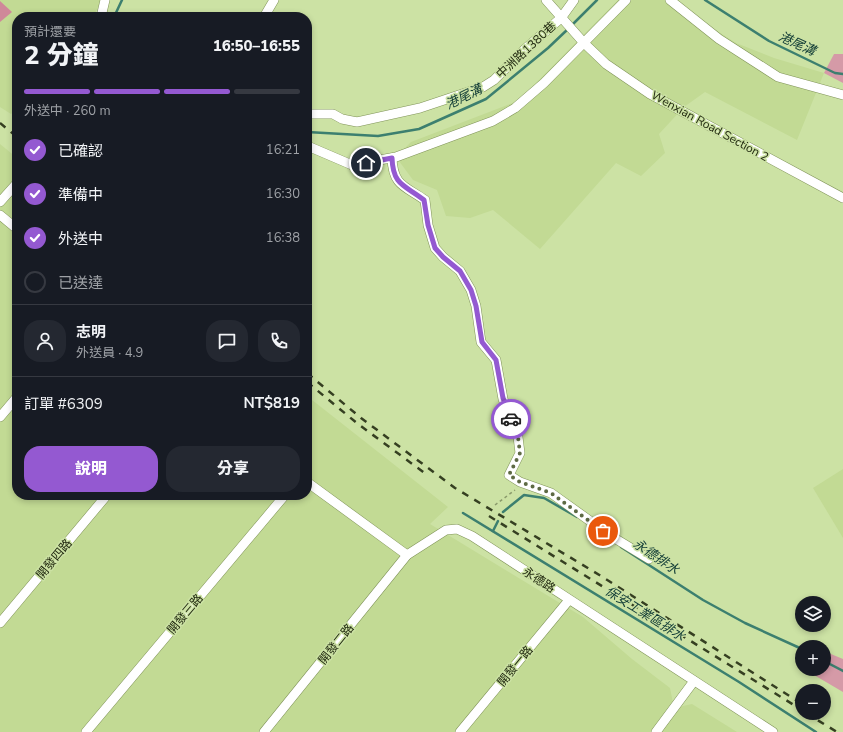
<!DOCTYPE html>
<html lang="zh-TW">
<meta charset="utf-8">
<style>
:root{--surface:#171b24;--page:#242831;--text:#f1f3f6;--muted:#9ea1a6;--line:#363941;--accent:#9459d1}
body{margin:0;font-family:"Nunito Sans","Noto Sans TC",sans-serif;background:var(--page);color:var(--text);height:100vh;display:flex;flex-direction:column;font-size:15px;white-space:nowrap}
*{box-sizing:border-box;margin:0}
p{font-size:13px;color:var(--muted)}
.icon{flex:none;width:22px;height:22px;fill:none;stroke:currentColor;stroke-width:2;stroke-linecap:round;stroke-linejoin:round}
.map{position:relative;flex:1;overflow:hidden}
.details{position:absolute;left:12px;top:12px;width:300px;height:488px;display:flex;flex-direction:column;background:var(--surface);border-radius:16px;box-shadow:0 2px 6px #0003}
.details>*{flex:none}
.buttons{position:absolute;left:795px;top:596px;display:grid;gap:8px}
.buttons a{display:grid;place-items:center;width:36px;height:36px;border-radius:50%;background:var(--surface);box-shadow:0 2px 6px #0003;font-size:20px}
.pin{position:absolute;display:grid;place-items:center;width:34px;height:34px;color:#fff;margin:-17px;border:2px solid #fff;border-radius:50%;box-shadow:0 1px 4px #0007}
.courier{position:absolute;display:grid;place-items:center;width:40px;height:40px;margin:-20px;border:3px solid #9459d1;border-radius:50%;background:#fff;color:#222;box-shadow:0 1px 5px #0007}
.summary em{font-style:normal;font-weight:800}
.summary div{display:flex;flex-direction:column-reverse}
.summary{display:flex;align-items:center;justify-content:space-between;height:68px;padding:0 12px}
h1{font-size:26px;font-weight:800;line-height:30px}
.bar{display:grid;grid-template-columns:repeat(4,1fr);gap:6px 4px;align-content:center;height:48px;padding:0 12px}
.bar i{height:5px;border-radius:3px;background:var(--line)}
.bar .on{background:var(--accent)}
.bar p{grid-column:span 4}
.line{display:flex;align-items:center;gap:10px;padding:0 12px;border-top:1px solid var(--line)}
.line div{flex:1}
.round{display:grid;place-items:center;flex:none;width:42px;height:42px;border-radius:16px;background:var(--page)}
ol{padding:0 12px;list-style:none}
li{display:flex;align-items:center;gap:12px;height:44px}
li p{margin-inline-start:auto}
li .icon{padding:4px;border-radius:50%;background:var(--accent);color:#fff;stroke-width:4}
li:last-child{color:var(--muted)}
li i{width:22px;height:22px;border:2px solid var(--line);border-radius:50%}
.cta{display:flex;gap:8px;margin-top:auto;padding:8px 12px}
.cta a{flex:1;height:46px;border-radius:16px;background:var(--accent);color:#fff;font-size:16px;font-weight:800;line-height:46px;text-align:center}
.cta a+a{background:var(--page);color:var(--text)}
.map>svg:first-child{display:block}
.built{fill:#c2da94}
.green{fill:#d59aa7}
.forest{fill:#cf8899}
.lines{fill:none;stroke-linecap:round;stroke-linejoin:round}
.stream{stroke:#3c7f6f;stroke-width:2.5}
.minor-casing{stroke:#809459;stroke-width:10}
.path{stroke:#8a9a6b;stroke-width:1.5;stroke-dasharray:3 3;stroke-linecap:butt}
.minor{stroke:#fff;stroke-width:9}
.rail{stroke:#353f21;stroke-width:2.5;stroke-dasharray:7 7;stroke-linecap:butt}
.done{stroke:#5e6a44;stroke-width:4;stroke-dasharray:0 7.2}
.route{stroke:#9459d1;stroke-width:5}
.labels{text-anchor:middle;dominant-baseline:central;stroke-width:3;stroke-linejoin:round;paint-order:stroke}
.street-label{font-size:12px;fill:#222a11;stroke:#cce2a4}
.water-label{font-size:13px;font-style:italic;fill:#0f3a35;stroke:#cce2a4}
</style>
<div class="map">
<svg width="843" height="732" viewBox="0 0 843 732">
<rect width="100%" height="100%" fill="#cce2a4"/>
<!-- built -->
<g class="built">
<polygon points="0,0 102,0 93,17 17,17 17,108 11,114 0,107"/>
<polygon points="618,0 678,0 697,18 736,43 774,58 824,73 797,140 705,92 684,107 659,134 665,153 641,176 616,163 540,249 493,210 470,218 446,216 437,190 413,180 396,157 411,142 518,101"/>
<polygon points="0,144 17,158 17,495 307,495 307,396 448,507 430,524 583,617 632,659 670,688 674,708 692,704 737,732 0,732"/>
<polygon points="843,469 843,538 813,488"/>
</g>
<!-- green -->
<g class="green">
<polygon points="834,54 843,54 843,83 824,73"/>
<polygon points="826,652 843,659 843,692 814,675 817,669 824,669 824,656"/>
</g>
<!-- forest -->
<polygon class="forest" points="0,1 12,12 0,22"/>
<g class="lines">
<!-- stream -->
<g class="stream">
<polyline points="705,0 769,41 835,73 843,74"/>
<polyline points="114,17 122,0"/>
<polyline points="572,25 597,0"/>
<polyline points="307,132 378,136 419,129 486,99 548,48 568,29"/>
<polyline points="503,512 524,495 544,498 577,517"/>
<polyline points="463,513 739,682 816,732"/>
<polyline points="493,531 498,521"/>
<polyline points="621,547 703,600 745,623 802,649"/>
<polyline points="824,661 843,671"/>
</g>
<defs>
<g id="minor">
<polyline points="546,0 584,43 606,64 650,94 843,198"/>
<polyline points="670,0 719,39 778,77 843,95"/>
<polyline points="101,17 105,0"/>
<polyline points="264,17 274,0"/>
<polyline points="307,114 333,114 342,119 357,122 420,108 483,87 494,80 525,49 561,18 574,0"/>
<polyline points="307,148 310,147 352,165 396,157 493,121 515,108 544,83 626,0"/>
<path d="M392,158C393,186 405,186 425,200L428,225L435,248L443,257L460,271L471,290L476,306L481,342L496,360L503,399L518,437L520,453L509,475L520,482L551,493L611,536L649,559"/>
<polyline points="0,202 17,183"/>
<polyline points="0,215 17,229"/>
<polyline points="0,417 17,397"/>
<polyline points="307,482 407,555 446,530 457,529 472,536 773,732"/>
<polyline points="0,623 107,495"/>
<polyline points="86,732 285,495"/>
<polyline points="264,732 407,555"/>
<polyline points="460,732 569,600"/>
<polyline points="656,732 694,681"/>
</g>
</defs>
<!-- minor casing -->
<use href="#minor" class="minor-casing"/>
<!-- path -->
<polyline class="path" points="495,505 515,490"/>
<!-- minor -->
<use href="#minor" class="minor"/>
<!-- rail -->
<g class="rail">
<polyline points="0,123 17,137"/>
<polyline points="307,373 361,418 455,488 601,576 802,704"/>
<polyline points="307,382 358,424 426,474"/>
<polyline points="489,516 802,710"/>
<polyline points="806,713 837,732"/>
</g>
</g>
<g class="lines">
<!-- done -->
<polyline class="done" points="511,419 518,437 520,453 509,475 520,482 551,493 603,531"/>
<!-- route -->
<path class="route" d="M366,163L392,158C393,186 405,185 424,200L428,225L435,248L443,257L460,271L471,290L476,306L482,342L496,360L503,398L511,419"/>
</g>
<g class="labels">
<!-- street labels -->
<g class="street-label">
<text transform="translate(526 50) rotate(-43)">中洲路1380巷</text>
<text transform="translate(710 126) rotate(29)">Wenxian Road Section 2</text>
<text transform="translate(54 559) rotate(-50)">開發四路</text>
<text transform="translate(539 580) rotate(33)">永德路</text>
<text transform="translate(185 614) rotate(-50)">開發三路</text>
<text transform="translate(336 644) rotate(-51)">開發二路</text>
<text transform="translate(515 666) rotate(-51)">開發一路</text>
</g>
<!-- water labels -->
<g class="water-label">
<text transform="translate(797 44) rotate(25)">港尾溝</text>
<text transform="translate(464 97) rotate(-26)">港尾溝</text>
<text transform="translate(656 557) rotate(34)">永德排水</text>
<text transform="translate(645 614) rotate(32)">保安工業區排水</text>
</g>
</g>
</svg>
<div class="buttons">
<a><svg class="icon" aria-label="layers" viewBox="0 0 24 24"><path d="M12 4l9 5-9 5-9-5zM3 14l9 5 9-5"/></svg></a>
<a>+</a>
<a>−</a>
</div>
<div class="pin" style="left:603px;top:531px;background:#ea580c"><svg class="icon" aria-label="bag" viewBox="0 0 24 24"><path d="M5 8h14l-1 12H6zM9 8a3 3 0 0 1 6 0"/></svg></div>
<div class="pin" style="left:366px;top:163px;background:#1f2937"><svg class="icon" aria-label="home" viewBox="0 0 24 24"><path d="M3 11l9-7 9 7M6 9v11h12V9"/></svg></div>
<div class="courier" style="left:511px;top:419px"><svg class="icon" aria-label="car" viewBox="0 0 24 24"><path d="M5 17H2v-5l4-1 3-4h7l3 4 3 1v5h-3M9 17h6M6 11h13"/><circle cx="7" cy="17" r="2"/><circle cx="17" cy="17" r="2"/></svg></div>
<section class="details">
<div class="summary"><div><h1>2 分鐘</h1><p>預計還要</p></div><em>16:50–16:55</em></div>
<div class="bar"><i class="on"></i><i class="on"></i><i class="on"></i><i></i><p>外送中 · 260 m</p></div>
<ol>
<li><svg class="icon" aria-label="check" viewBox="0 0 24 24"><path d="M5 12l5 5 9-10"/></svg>已確認<p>16:21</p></li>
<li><svg class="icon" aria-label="check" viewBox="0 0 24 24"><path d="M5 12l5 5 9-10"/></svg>準備中<p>16:30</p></li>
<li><svg class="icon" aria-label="check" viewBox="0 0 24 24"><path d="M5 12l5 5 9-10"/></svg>外送中<p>16:38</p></li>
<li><i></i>已送達</li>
</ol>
<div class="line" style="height:72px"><a class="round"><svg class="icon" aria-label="person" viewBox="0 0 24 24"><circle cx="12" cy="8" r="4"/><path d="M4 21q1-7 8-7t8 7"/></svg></a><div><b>志明</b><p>外送員 · 4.9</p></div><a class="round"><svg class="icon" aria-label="chat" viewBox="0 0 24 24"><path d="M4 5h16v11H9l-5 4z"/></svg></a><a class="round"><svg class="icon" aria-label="phone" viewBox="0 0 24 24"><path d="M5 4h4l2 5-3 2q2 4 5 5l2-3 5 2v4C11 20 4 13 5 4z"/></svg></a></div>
<div class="line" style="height:52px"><div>訂單 #6309</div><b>NT$819</b></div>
<div class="cta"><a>說明</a><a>分享</a></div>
</section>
</div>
